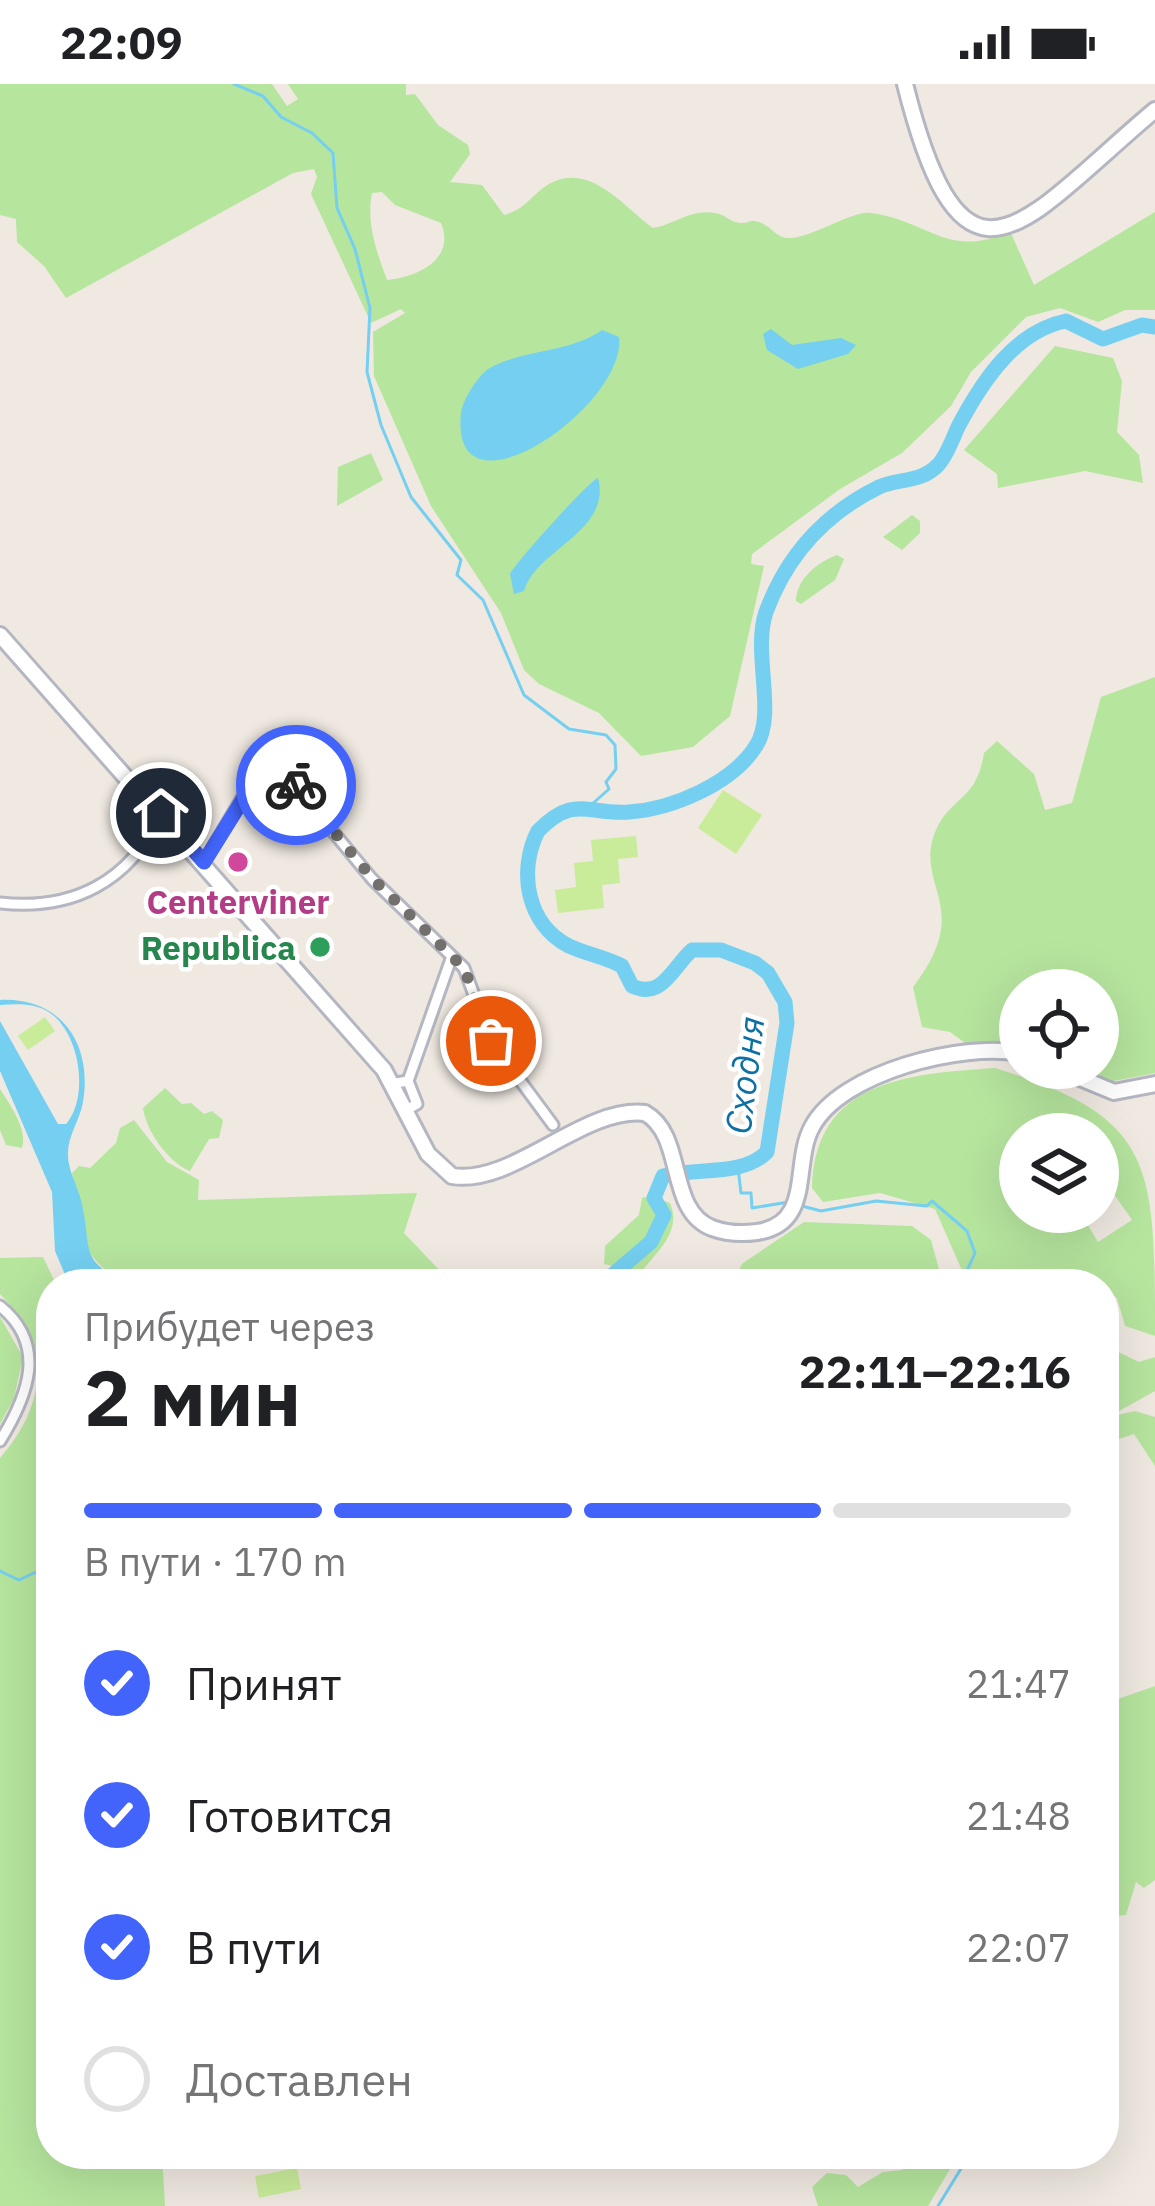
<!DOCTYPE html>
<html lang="ru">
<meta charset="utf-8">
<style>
:root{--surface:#fff;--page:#f2f2f2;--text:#202124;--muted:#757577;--line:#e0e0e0;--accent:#4264fb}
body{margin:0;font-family:"IBM Plex Sans",sans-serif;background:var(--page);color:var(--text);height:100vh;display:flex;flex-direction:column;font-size:45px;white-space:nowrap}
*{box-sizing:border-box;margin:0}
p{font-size:39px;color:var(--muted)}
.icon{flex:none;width:66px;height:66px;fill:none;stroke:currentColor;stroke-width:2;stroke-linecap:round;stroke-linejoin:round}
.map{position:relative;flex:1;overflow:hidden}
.side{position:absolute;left:36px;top:1185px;width:1083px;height:900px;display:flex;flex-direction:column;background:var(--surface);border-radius:48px;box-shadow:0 12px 48px #0002}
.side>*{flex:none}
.tools{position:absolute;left:999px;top:885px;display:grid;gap:24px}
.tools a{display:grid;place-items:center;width:120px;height:120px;border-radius:50%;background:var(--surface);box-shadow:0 12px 48px #0002;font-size:60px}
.pin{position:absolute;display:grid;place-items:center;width:102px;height:102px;color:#fff;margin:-51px;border:6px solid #fff;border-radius:50%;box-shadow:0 3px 12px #0007}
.courier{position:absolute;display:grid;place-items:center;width:120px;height:120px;margin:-60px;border:9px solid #4264fb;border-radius:50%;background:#fff;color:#222;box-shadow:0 3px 15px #0007}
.headline em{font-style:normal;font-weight:700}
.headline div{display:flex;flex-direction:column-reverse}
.headline{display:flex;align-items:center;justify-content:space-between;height:204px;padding:0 48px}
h1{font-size:78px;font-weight:700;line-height:90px}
.bar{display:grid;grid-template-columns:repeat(4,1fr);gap:18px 12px;align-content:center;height:144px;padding:0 48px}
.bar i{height:15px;border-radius:9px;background:var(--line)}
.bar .current{background:var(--accent)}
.bar p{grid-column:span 4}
ol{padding:0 48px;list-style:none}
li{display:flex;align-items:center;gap:36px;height:132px}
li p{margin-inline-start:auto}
li .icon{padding:12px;border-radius:50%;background:var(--accent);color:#fff;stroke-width:4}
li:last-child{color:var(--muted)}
li i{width:66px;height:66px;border:6px solid var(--line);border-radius:50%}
.status{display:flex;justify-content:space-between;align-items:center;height:84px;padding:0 60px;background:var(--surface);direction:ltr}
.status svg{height:33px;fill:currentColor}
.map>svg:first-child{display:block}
.green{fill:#b6e59e;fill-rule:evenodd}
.pitch{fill:#c9ec9a}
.water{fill:#75cff0}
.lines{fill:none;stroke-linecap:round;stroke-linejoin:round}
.stream{stroke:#75cff0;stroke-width:3}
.river{stroke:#75cff0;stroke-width:15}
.street-casing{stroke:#b4b7c1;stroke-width:15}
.secondary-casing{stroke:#b4b7c1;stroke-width:20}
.street{stroke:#fff;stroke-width:9}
.secondary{stroke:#fff;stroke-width:14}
.done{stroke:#726f6d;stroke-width:12;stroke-dasharray:0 21.6}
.route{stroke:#4264fb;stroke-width:15}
.hotel-dot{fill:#d1479c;stroke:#fff;stroke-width:4.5}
.leisure-dot{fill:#2e9e5b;stroke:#fff;stroke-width:4.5}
.labels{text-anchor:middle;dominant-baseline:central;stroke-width:9;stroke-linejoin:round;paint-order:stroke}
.hotel-label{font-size:33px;font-weight:bold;fill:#b23c85;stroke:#fff}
.leisure-label{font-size:33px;font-weight:bold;fill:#27864d;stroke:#fff;text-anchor:end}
.water-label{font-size:36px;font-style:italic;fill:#0d6fa3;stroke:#fff}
</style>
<div class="status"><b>22:09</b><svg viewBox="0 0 49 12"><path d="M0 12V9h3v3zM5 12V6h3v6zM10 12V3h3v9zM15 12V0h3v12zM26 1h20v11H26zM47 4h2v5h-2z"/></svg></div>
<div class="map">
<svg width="1155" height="2122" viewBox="0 0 1155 2122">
<rect width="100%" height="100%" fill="#efe9e1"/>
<!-- green -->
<g class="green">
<path d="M0,0H272L287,22L298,15L288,0H406V11L415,10L438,41L468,61L470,70L450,98L482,101L504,131C523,126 529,115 543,104C587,72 623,123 653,144C674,141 690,125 715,129C724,130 730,138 740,139C751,139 748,135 759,138C772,142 776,155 791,154C816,152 853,126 871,129C930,137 948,176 1010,147L1034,201L1155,128V226H1125L1098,238L1060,224L1026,233L971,288L951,322L902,369L840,405L752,470L751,480L764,482L730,632L693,663L641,672L599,629L539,600L524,586L501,529L431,422L374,292L373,248L405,229L401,225L371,239L311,110L317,93L314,85L293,89L66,214L44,182L17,158L16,135L0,131ZM382,108L395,121L441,139C456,175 418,193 387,196C377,169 366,139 372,109Z"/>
<polygon points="1055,262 1113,274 1122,297 1117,348 1139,371 1143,399 1085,387 998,404 997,390 964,366"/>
<polygon points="371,369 383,396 337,422 338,383"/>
<polygon points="912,431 920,437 920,449 902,466 883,453"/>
<path d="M837,471L844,475L835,496L801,520L796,517C796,495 818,478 837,471Z"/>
<path d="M1155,593V989L1109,998L1077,984H1098V906H1020V961L965,959L950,948L922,943L913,903C976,822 912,802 936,746C951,712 977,717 984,669L997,657L1034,690L1045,726L1072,719L1101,613Z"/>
<path d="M995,984C1155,1033 1155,1079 1155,1252L1125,1242L1117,1214L1095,1197L968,1200L935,1125L880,1109L823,1118L812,1104C815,996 907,990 995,984ZM1020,1050H1098V1101L1107,1100L1132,1136L1098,1158L1080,1128H1020Z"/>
<path d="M165,1004L182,1020L191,1019L204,1030L212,1027L223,1036L219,1054L209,1055L190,1087C169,1079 146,1047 143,1024Z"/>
<path d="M0,1005C10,1021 28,1045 22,1064L6,1061L0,1046Z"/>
<path d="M134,1036L167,1078L199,1096L198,1116L417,1109L404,1149L443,1190L132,1200C75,1178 82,1143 72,1089L79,1082L90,1084L116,1059L120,1044Z"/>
<path d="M651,1112L670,1119C685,1154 644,1175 636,1199L618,1200L613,1182L604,1180L605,1162L639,1131L642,1114Z"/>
<polygon points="804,1138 912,1142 931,1156 943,1200 730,1200 743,1179"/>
<path d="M43,1173L56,1200H51V2070H162L165,2122H0V1374C48,1319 51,1261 0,1210V1174Z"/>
<polygon points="0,1233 23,1273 14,1314 0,1340"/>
<polygon points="1104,1242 1114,1266 1139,1278 1155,1273 1155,1307 1119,1327 1104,1324"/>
<polygon points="1135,1327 1155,1333 1155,1382 1134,1350 1104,1360 1104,1334"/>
<polygon points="1104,1577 1115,1616 1155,1602 1155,1796 1144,1804 1136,1798 1126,1831 1104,1833"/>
<polygon points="915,2070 959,2070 928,2122 818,2122 812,2103 827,2089 846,2091 858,2103 883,2088 902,2086"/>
</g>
<!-- pitch -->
<g class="pitch">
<polygon points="723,706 762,731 736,770 698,744"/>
<polygon points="636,752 638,773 618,775 620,799 602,801 604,824 558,829 555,806 576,803 574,779 593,777 591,756"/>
<polygon points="45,933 55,947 28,966 18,952"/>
<polygon points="297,2084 301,2105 259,2114 255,2092"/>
</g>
<!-- water -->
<g class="water">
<polygon points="771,245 792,261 841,254 856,261 848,270 798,285 767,266 763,250"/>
<path d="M602,246L619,253C627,323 449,444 461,329C463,315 479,290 490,284C524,265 570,269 602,246Z"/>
<path d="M598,394C612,448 536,465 524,507L514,510L510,490C516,478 590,396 598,394Z"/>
<path d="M0,916C60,913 93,959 83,1018C80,1036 67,1053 68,1071C68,1086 77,1101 81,1116C93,1165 76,1178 132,1200H69L55,1167L52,1108L0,987V937L58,1040H66C90,1013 80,946 47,927C33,919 16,920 0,921Z"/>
<polygon points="354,1190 443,1190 475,1200 227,1200"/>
</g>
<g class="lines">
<!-- stream -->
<g class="stream">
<polyline points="234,0 263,12 281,33 312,49 333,69 337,124 355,165 370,224 367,288 381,341 411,413 461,476 457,491 483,516 524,611 569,645 606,651 615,661 616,685 606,698 609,705 590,722"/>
<polyline points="738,1084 741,1109 751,1109 752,1124 789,1118"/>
<polyline points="798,1121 821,1127 876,1117 927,1122 932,1117 967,1147 975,1169 965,1191 971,1200"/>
<polyline points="51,1460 44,1461 51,1473"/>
<polyline points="0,1487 19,1496 51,1481"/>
<polyline points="1104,1808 1104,1833"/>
<polyline points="938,2122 970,2070"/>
</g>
<!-- river -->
<path class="river" d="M609,1194L651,1158L664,1131L654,1114L663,1092C697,1083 742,1093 767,1068L787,939L785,918L768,889L755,879L721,866H692C672,884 662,916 632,902L622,882C605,873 586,870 569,862C526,840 518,786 538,747C575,710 587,731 629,728C672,725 732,700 756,662C777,630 752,568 766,528C787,471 824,430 879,403C898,394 921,399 938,381C947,372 953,353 959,341C982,298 1015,247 1066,237L1103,255L1142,241L1155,243"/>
<defs>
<g id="street">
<polyline points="204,778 252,697 273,687 287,692 372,795 464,884 491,957 553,1041"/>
<path d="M0,819C72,827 130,798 160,731"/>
<polyline points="408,997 451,875"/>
<polyline points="396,999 408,997 417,1020 408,1025"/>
<path d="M0,1222C48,1261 28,1312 0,1357"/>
</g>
<g id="secondary">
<path d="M905,0C964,236 1024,136 1155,26"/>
<path d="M0,551L384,986L428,1070L452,1092C513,1102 583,1022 645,1029C686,1052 666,1126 712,1144C726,1149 743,1150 757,1148C814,1140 792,1079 812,1043C841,988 963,958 1020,969"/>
<polyline points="1056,984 1114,1008 1155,1000"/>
</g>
</defs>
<!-- street casing -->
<use href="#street" class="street-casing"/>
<!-- secondary casing -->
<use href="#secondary" class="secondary-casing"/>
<!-- street -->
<use href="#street" class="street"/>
<!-- secondary -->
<use href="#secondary" class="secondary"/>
</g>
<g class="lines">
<!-- done -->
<polyline class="done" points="296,701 372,794 464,884 491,957"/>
<!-- route -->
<polyline class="route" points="161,729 204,778 258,691 280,688 296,701"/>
</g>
<!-- markers -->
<circle class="hotel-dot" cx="238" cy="778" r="12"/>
<circle class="leisure-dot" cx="320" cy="863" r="12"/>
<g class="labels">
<!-- hotel labels -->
<g class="hotel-label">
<text x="238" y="817">Centerviner</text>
</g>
<!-- leisure labels -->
<g class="leisure-label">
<text x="296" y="863">Republica</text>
</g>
<!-- water labels -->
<g class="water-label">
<text transform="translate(744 991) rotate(-83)">Сходня</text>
</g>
</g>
</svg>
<div class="tools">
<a><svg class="icon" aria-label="locate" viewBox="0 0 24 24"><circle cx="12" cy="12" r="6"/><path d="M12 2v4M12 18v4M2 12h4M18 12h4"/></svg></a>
<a><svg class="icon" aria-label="layers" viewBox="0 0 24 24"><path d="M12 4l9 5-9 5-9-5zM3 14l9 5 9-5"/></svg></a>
</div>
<div class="pin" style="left:491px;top:957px;background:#ea580c"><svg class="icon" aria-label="bag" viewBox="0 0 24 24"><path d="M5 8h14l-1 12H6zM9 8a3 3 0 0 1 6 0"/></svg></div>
<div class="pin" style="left:161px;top:729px;background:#1f2937"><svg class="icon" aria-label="home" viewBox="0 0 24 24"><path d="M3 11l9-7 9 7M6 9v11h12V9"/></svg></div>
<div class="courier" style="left:296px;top:701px"><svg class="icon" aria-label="bike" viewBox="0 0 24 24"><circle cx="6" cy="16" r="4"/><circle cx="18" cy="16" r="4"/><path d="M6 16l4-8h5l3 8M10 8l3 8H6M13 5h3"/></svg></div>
<section class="side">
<div class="headline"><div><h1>2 мин</h1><p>Прибудет через</p></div><em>22:11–22:16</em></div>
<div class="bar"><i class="current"></i><i class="current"></i><i class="current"></i><i></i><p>В пути · 170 m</p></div>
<ol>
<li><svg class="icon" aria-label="check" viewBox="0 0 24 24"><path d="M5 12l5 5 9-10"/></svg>Принят<p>21:47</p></li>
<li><svg class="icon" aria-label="check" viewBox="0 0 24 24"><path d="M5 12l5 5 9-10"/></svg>Готовится<p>21:48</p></li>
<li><svg class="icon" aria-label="check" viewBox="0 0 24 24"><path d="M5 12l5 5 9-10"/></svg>В пути<p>22:07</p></li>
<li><i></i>Доставлен</li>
</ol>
</section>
</div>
